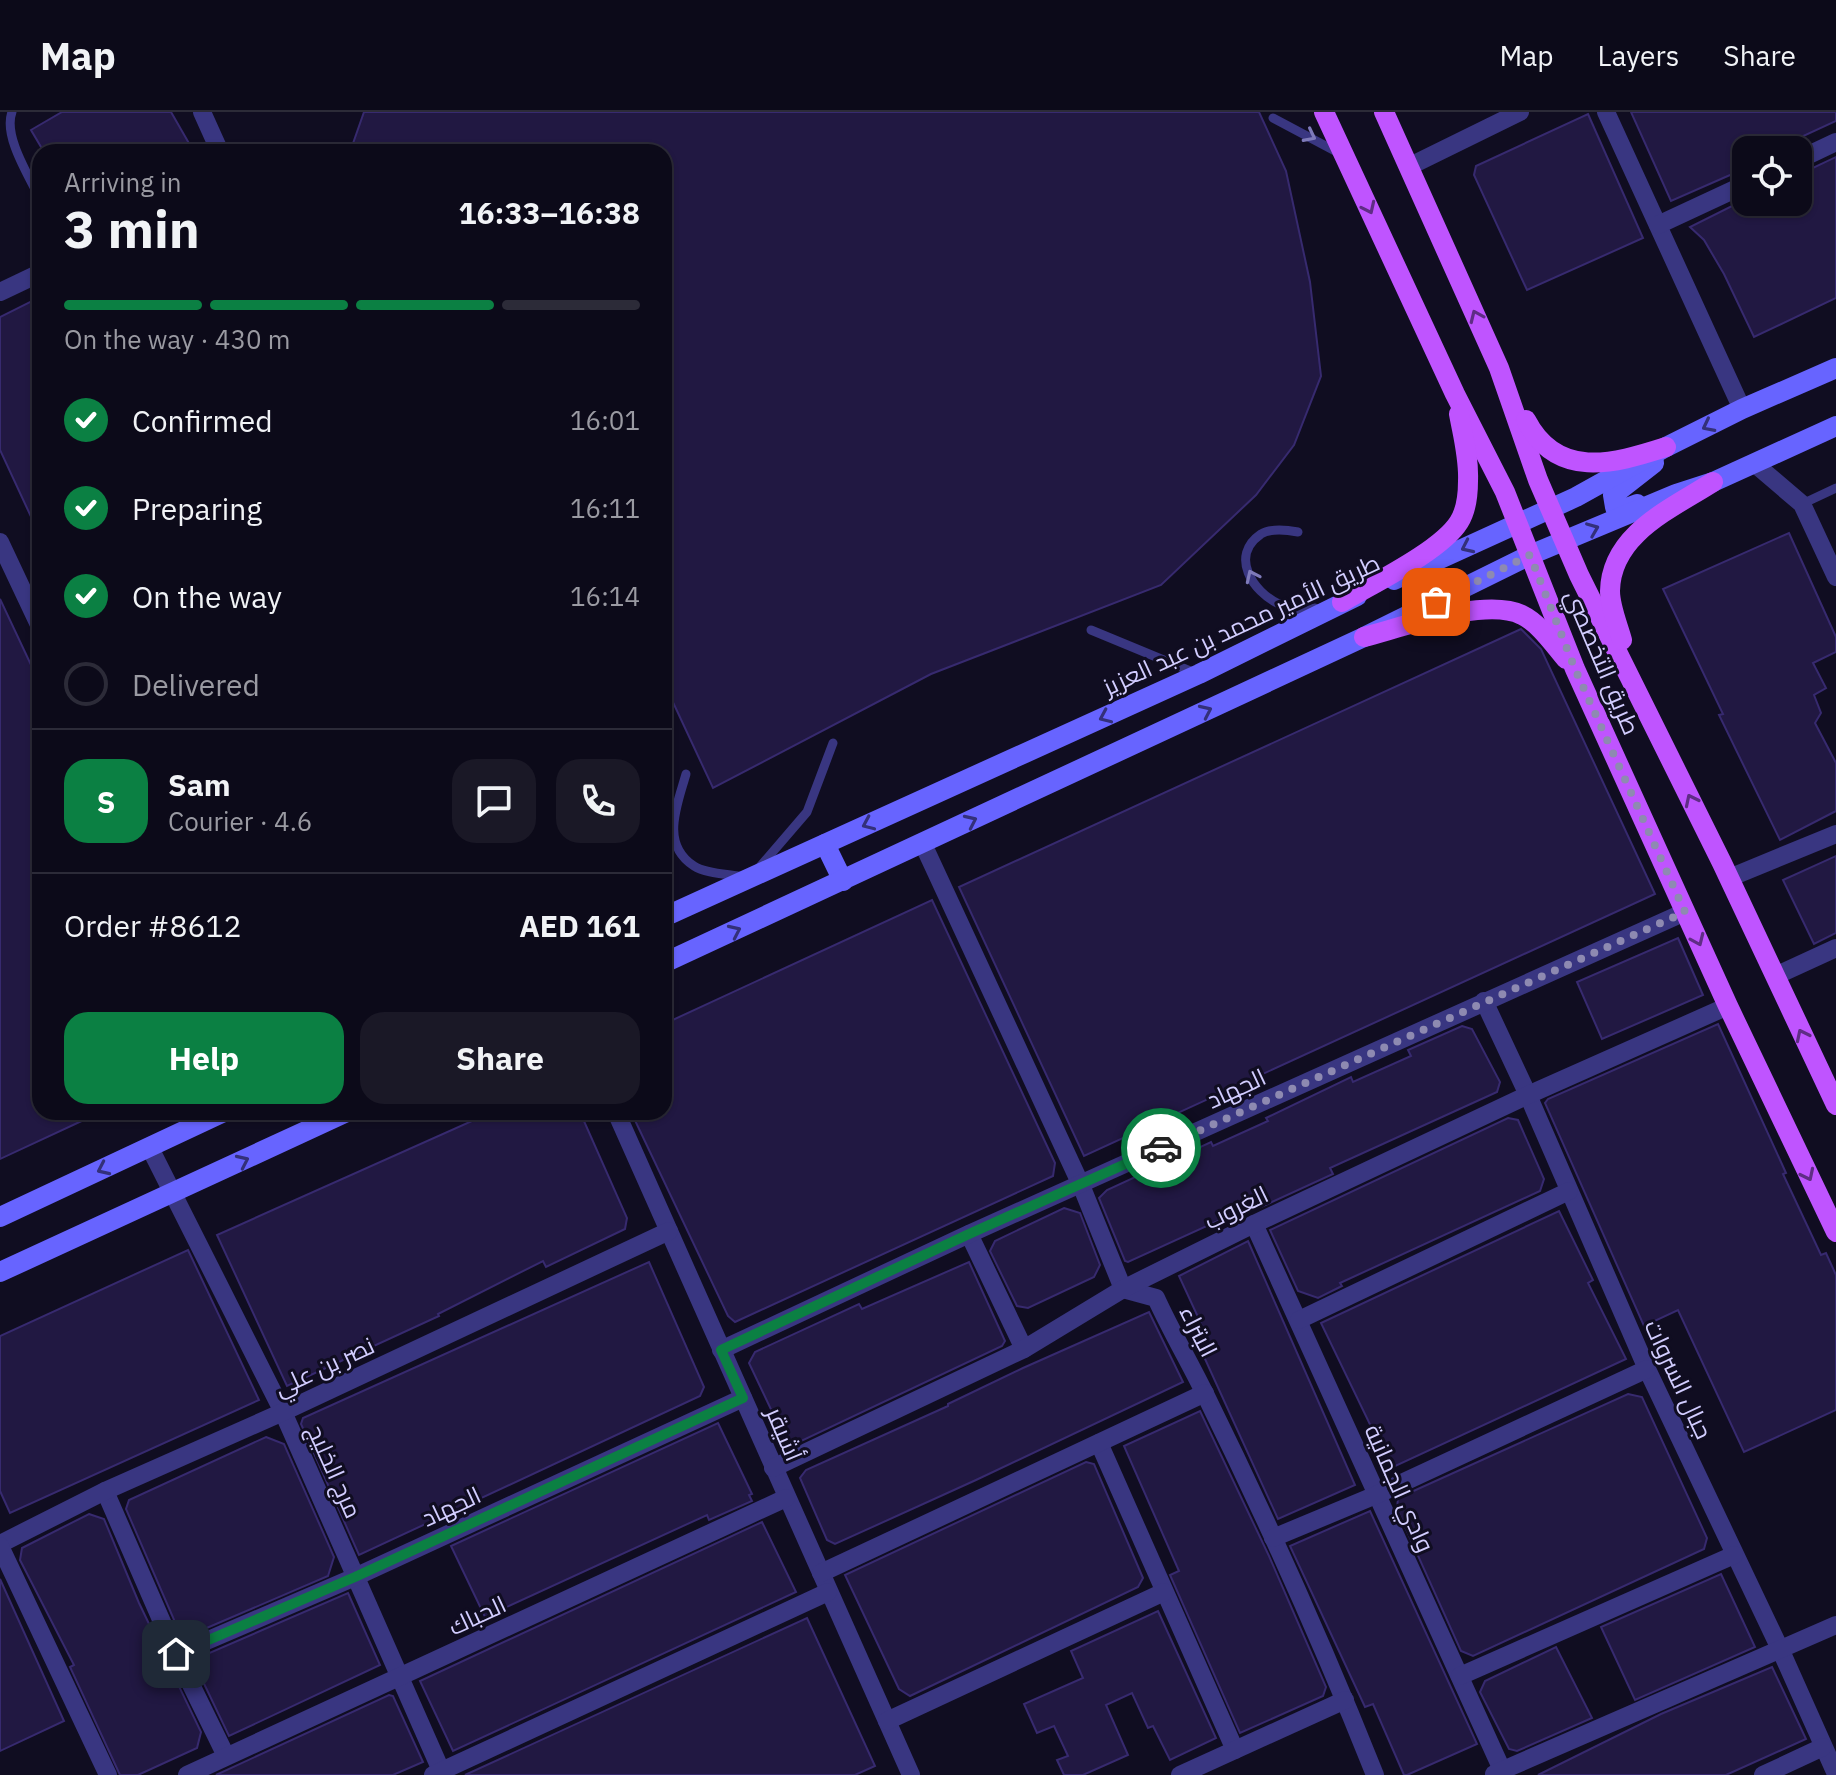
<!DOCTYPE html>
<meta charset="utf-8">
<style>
:root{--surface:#0c0a19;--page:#1a1826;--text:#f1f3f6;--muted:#9a9aa2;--line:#2c2b38;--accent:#0b8043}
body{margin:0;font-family:"IBM Plex Sans",Cairo,sans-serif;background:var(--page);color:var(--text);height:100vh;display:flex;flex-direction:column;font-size:30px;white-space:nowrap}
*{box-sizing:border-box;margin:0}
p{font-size:26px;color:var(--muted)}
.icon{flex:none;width:44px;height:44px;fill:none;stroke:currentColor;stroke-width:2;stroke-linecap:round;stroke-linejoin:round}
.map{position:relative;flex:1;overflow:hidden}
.panel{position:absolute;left:32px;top:32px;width:640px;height:976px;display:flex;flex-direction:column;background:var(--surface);border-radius:24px;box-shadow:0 2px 6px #0004,0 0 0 2px var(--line)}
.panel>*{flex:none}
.buttons{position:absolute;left:1732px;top:24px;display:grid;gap:16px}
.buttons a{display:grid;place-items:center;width:80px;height:80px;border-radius:16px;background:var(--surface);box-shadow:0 2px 6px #0004,0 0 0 2px var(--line);font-size:40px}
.pin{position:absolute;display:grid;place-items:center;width:68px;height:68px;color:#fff;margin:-34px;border-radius:16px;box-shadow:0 4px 12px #0006}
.courier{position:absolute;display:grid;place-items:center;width:80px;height:80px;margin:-40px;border:6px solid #0b8043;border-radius:50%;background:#fff;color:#222;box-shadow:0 2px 10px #0007}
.head em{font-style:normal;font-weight:700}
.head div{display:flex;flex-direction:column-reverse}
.head{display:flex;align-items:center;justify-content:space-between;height:136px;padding:0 32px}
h1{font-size:52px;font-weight:700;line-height:60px}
.bar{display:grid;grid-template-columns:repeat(4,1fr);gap:12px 8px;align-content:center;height:96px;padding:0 32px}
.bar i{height:10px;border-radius:6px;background:var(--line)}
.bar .active{background:var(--accent)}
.bar p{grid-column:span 4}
.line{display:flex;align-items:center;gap:20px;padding:0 32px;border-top:2px solid var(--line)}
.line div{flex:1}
.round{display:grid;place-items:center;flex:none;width:84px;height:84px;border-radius:24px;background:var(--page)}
ol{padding:0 32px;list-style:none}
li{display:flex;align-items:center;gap:24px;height:88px}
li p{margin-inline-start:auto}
li .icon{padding:8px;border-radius:50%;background:var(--accent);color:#fff;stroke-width:4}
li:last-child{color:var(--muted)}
li i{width:44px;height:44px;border:4px solid var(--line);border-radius:50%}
.cta{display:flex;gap:16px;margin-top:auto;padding:16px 32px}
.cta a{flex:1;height:92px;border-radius:24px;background:var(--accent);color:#fff;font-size:32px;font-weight:700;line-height:92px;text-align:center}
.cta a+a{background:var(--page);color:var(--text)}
header{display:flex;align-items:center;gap:48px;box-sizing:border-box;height:112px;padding:0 40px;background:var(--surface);border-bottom:2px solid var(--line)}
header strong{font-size:38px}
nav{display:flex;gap:44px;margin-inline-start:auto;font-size:28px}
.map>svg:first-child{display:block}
.building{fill:#211842;stroke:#372a6f;stroke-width:2}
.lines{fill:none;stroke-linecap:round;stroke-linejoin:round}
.lane{stroke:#393681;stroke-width:9}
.street{stroke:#393681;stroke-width:18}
.secondary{stroke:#6764ff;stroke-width:20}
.primary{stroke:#bf54ff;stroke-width:20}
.oneway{stroke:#7e7aba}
.oneway2{stroke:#5f2d85}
.oneway3{stroke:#33307a}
.done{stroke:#8e8ab1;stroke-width:8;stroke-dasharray:0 14.4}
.route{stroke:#0b8043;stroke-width:10}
.labels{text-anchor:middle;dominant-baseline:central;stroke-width:6;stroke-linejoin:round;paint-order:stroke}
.street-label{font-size:24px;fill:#d2cdff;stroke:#100d21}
</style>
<header>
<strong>Map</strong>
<nav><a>Map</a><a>Layers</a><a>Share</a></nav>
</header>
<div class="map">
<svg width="1836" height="1663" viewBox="0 0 1836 1663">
<rect width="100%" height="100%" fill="#100d21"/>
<!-- building -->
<g class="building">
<polygon points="62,0 171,0 194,40 44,40 31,18"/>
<polygon points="364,0 1259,0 1286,59 1310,170 1321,264 1294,333 1256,383 1161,473 931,562 713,676 664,571 664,40 350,40"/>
<polygon points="1631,0 1836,0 1836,9 1788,31 1791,38 1746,38 1746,56 1671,89"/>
<polygon points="1588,2 1643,126 1527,178 1474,63 1476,54"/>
<polygon points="1836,45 1836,186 1754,225 1724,162 1704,128 1690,115 1740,90 1798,90 1798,63"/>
<polygon points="40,185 40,424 0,338 0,205"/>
<polygon points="1789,421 1836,525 1836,540 1813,551 1826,576 1814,583 1821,601 1815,611 1836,651 1836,699 1780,728 1719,603 1723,602 1663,477"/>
<polygon points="0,487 40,572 40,1000 101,1000 0,1047"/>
<polygon points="1521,517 1541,537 1655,782 1084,1044 959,775"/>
<polygon points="1836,744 1836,821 1814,832 1783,768"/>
<polygon points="932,788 1055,1051 1053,1064 735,1210 728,1204 631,1000 664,1000 664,912"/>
<polygon points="1678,826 1703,883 1602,927 1577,870"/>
<polygon points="1718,912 1786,1061 1783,1062 1821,1143 1826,1141 1836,1163 1836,1298 1744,1340 1678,1198 1644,1214 1545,991 1548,987"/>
<polygon points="1462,914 1472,917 1500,970 1497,980 1330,1056 1333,1062 1259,1096 1257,1091 1128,1150 1125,1149 1099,1086 1107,1078 1211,1030 1213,1034 1268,1009 1266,1006 1351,965 1353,970 1411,944 1408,938"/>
<polygon points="492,1000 580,1000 627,1106 625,1117 546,1155 543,1149 438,1202 439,1204 287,1274 217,1123"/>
<polygon points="1508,1006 1518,1008 1544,1067 1540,1079 1340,1171 1342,1174 1318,1186 1298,1179 1270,1118"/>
<polygon points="1064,1096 1080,1101 1100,1153 1094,1165 1028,1196 1017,1194 990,1139 995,1129"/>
<polygon points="1559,1099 1593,1168 1588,1171 1626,1247 1391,1356 1321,1211"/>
<polygon points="1248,1129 1355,1373 1278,1407 1200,1236 1210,1231 1179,1164"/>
<polygon points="188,1138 259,1288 10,1401 0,1379 0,1224"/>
<polygon points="649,1150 704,1275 700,1284 359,1443 301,1312 303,1306"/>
<polygon points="969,1150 1005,1229 1002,1234 797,1331 785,1327 749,1251 755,1240 859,1192 862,1197"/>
<polygon points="1149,1200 1183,1270 976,1368 835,1432 827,1428 800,1366 806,1358 948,1294 948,1292 1023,1256"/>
<polygon points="1628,1282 1642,1285 1707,1426 1704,1437 1473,1544 1461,1539 1397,1397 1398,1386"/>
<polygon points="1200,1299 1269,1444 1326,1575 1323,1584 1240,1621 1170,1463 1179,1459 1124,1334"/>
<polygon points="718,1311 752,1382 749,1383 752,1389 709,1408 707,1403 485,1505 451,1434"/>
<polygon points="266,1325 284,1332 334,1445 328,1464 188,1524 178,1517 126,1397 129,1388"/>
<polygon points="1086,1350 1094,1352 1143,1466 1138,1475 910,1584 899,1577 845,1463"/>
<polygon points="1370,1399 1477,1632 1407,1663 1404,1663 1373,1592 1365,1595 1290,1434"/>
<polygon points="89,1402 104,1407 139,1491 201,1620 197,1636 138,1663 120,1663 70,1555 74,1553 20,1448 22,1436"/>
<polygon points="762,1410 796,1480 453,1639 420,1569"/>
<polygon points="1721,1462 1755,1535 1635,1588 1601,1515"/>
<polygon points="0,1467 64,1609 0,1639"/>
<polygon points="348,1481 380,1553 229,1624 197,1557 207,1542"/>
<polygon points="1158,1499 1216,1626 1170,1648 1153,1614 1148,1616 1132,1581 1106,1593 1128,1643 1083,1663 1064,1663 1057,1648 1068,1644 1054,1614 1037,1621 1024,1592 1083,1566 1071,1539"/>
<polygon points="807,1506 875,1654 855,1663 465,1663"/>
<polygon points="1556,1535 1592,1606 1517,1639 1509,1637 1480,1580 1485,1569"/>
<polygon points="1772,1555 1806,1627 1726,1663 1538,1663 1661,1602"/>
<polygon points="389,1583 393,1584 423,1650 393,1663 216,1663"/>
</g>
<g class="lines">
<!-- lane -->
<g class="lane">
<path d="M12,0C3,24 29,64 40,87"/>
<polyline points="1273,6 1337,40"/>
<polyline points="1802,392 1836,376"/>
<path d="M1298,420C1287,418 1271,416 1261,422C1229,444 1253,480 1279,492C1284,494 1291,498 1297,499C1302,500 1310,497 1315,496"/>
<polyline points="1091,518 1195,561"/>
<path d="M686,662C677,694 660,732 694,754C706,762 729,762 744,765"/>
<polyline points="758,757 807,700 833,631"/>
</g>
<!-- street -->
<g class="street">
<polyline points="202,0 220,40"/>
<polyline points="1606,0 1742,297"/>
<polyline points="1798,48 1836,30"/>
<polyline points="1410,54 1520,0"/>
<polyline points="1658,113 1746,72"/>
<polyline points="0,180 40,161"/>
<polyline points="1755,352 1802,392 1836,465"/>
<polyline points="0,430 40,515"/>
<polyline points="923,732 1081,1073 1123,1177"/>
<polyline points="1729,766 1836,722"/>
<polyline points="1775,864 1836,836"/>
<polyline points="1484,889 1528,983 1647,1257 1781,1539 1836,1662"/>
<polyline points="616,1000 911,1663"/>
<polyline points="150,1036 283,1300 443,1663"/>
<polyline points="1254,1112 1503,1660"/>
<polyline points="969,1122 1024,1237"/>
<path d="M1123,1177L1156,1186C1171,1219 1190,1251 1206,1284C1267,1408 1324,1535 1375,1663"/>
<polyline points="1299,1208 1569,1079"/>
<polyline points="721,1238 969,1122 1685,800"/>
<polyline points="1099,1331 1235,1638"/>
<polyline points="773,1356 1024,1237 1123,1177 1254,1112 1528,983 1728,894"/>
<polyline points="105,1379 176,1542 226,1644"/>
<polyline points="1273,1426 1376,1383 1647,1257"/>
<polyline points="0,1432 105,1379 283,1300 669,1119"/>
<polyline points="0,1434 108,1663"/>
<polyline points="821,1461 1205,1281"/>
<polyline points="176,1542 355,1465 743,1286"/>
<polyline points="1460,1564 1734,1443"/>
<polyline points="887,1609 1164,1480"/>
<polyline points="1494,1662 1836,1513"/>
<polyline points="187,1663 786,1386"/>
<polyline points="433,1663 828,1480"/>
<polyline points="1180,1663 1345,1588"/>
<polyline points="1763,1663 1823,1635"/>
</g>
<!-- secondary -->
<g class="secondary">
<polyline points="1637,392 1624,397 1615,395 1613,383 1654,351"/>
<polyline points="1394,468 1576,385 1666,335 1742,297 1836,256"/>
<polyline points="825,732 843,769"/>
<polyline points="664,805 1199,562 1357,484"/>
<polyline points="664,851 1364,525 1530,443 1676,382 1713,370 1836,314"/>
<polyline points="0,1105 224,1000"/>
<polyline points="0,1160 347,1000"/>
</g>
<!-- primary -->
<g class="primary">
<polyline points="1324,0 1455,282 1505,380 1575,557 1728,894 1836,1120"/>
<polyline points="1384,0 1499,256 1538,368 1579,463 1722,751 1836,993"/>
<path d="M1526,308C1557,368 1613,352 1666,335"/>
<path d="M1342,490C1372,472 1441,439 1459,410C1466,399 1468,382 1468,369C1469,346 1463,324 1459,302"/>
<path d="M1364,525C1403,515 1486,485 1522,503C1539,511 1554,533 1566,547"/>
<path d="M1622,528C1618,513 1610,495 1610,479C1611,422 1671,397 1713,370"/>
</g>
</g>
<!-- one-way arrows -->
<defs><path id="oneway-chevron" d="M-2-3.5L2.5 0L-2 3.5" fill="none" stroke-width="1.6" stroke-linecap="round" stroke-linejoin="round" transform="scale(2)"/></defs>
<g class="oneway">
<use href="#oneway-chevron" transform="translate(1310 24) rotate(27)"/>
<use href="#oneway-chevron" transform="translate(1252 464) rotate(-115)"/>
</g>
<g class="oneway2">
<use href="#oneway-chevron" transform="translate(1369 96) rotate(65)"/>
<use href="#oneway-chevron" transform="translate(1476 204) rotate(-114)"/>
<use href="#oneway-chevron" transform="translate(1691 688) rotate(-116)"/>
<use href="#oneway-chevron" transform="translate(1698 828) rotate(66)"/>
<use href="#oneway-chevron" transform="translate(1802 923) rotate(-116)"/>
<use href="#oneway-chevron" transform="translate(1808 1063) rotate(64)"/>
</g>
<g class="oneway3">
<use href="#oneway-chevron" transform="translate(1708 314) rotate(153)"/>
<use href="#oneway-chevron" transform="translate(1593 417) rotate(-22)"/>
<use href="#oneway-chevron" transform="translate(1467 435) rotate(155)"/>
<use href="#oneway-chevron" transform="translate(1206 599) rotate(-25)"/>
<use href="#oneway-chevron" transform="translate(1105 605) rotate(156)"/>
<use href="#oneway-chevron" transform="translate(971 709) rotate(-25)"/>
<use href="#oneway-chevron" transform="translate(868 712) rotate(156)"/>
<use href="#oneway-chevron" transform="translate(735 819) rotate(-25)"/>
<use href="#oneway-chevron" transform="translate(243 1049) rotate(-25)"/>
<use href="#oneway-chevron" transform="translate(103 1057) rotate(155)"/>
</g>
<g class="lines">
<!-- done -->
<polyline class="done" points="1161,1036 1685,800 1575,557 1530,443 1436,490"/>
<!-- route -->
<polyline class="route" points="176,1542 355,1465 743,1286 721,1238 969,1122 1161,1036"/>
</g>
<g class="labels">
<!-- street labels -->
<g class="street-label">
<text transform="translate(1241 512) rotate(-25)">طريق الأمير محمد بن عبد العزيز</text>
<text transform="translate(1603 550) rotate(67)">طريق التخصصي</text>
<text transform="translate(1236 976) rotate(-25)">الجهاد</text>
<text transform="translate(1236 1095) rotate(-26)">الغروب</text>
<text transform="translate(1199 1219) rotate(63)">البتراء</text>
<text transform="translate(324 1254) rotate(-25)">نصر بن علي</text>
<text transform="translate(1679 1267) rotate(65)">جبال السروات</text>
<text transform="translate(785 1322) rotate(67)">أشيقر</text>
<text transform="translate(335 1359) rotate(66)">مرج الخليج</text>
<text transform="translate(1400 1376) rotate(66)">وادي الجمانية</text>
<text transform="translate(451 1394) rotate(-25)">الجهاد</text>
<text transform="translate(477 1503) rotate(-25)">الحباك</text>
</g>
</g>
</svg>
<div class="buttons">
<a><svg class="icon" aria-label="locate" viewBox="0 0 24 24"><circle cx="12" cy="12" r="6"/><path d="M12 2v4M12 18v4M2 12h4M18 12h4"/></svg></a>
</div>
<div class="pin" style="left:1436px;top:490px;background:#ea580c"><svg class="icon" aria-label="bag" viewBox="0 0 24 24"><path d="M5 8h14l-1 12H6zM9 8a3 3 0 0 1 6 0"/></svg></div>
<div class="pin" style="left:176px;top:1542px;background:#1f2937"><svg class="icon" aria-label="home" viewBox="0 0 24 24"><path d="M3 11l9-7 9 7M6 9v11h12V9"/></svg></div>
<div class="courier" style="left:1161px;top:1036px"><svg class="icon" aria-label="car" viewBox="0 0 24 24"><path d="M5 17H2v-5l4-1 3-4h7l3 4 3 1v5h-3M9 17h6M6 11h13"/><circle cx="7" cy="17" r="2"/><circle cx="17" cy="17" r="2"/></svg></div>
<section class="panel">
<div class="head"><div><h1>3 min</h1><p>Arriving in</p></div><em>16:33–16:38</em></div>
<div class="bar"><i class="active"></i><i class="active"></i><i class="active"></i><i></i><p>On the way · 430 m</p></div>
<ol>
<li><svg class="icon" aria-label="check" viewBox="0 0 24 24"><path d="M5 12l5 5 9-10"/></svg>Confirmed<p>16:01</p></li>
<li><svg class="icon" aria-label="check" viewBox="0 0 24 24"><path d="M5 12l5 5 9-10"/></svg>Preparing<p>16:11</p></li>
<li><svg class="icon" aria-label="check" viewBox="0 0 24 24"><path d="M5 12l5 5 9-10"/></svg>On the way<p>16:14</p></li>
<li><i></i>Delivered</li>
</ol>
<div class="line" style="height:144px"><b class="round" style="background:var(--accent);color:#fff">S</b><div><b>Sam</b><p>Courier · 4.6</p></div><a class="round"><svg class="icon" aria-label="chat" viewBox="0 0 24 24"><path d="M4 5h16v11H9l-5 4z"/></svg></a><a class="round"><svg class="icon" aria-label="phone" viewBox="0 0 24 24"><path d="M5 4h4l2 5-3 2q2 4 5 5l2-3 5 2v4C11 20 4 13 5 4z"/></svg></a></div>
<div class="line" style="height:104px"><div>Order #8612</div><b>AED 161</b></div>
<div class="cta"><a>Help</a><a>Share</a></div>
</section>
</div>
